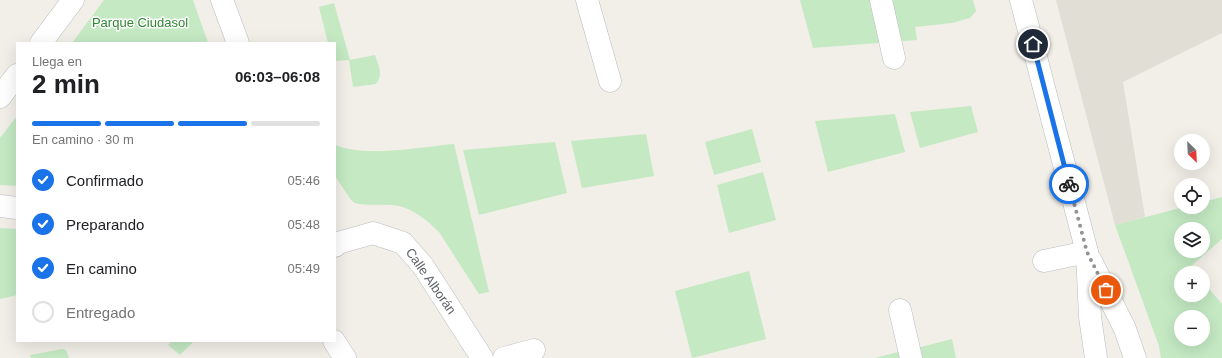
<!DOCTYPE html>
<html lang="es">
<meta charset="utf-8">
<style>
:root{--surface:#fff;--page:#f2f2f2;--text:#202124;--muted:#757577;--line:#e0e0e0;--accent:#1a73e8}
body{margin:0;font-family:Arial,sans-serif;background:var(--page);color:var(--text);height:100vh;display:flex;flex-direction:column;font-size:15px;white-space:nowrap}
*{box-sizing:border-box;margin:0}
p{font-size:13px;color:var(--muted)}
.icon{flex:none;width:22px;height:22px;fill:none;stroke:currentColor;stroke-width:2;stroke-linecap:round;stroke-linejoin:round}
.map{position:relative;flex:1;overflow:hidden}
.sheet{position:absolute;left:16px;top:42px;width:320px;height:300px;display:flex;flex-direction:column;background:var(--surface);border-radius:0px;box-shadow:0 4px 16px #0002}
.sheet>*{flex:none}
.needle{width:26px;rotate:156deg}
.fabs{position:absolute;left:1174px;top:134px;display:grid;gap:8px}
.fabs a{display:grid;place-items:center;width:36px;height:36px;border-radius:50%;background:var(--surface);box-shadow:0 4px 16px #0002;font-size:20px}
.pin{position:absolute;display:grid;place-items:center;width:34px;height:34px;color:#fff;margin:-17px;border:2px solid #fff;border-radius:50%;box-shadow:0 1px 4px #0007}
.courier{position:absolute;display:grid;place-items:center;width:40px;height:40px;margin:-20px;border:3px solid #1a73e8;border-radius:50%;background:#fff;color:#222;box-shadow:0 1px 5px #0007}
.head em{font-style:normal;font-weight:800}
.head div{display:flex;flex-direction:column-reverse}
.head{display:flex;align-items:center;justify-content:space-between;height:68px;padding:0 16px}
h1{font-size:26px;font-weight:800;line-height:30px}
.bar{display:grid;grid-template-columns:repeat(4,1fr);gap:6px 4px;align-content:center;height:48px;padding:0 16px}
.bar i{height:5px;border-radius:3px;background:var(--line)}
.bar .current{background:var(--accent)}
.bar p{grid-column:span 4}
ol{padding:0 16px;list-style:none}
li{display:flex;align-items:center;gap:12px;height:44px}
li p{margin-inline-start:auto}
li .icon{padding:4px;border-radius:50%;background:var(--accent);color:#fff;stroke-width:4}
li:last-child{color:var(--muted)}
li i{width:22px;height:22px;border:2px solid var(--line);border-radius:50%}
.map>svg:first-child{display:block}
.education{fill:#e1ded5}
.green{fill:#c4e9c3;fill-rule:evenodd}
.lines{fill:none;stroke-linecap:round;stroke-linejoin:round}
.minor-casing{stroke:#b9bdc1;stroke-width:23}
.minor{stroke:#fff;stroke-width:22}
.done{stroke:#919494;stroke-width:4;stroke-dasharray:0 7.2}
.route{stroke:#1a73e8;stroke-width:5}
.labels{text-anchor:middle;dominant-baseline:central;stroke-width:3;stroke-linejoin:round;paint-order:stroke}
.park-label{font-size:13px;fill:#308432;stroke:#fff}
.street-label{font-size:13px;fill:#5e6368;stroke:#fff}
</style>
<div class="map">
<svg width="1222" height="358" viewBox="0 0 1222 358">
<rect width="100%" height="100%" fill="#f1efe7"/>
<!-- education -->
<polygon class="education" points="1056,0 1222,0 1222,33 1123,82 1145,217 1115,225"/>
<!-- green -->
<g class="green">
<polygon points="104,0 193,0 208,43 72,43"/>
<polygon points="800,0 973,0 976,11 970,18 952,23 915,27 917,40 813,48"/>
<path d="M334,3L350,60L375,55C378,65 384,75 376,84L353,87L349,60L335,61V43H328L319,7Z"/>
<polygon points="971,106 978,132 920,148 910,112"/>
<polygon points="895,114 905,152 828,172 815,121"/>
<polygon points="17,116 17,186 0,185 0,138"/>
<polygon points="752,129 761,162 714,175 705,142"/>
<polygon points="646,134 654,176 582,188 571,141"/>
<polygon points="555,142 567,193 479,215 463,150"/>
<path d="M454,144L489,292L479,294L439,232C427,220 410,206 392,205C380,204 366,206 355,203L351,200L335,176V145C369,158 418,147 454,144Z"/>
<polygon points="763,172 776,220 729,233 717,185"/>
<path d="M1222,197V239L1190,267L1195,273H1181V295H1203V282L1222,304V358H1161L1159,346L1115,225L1184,207H1203V202ZM1181,229H1203V251H1181ZM1181,317H1203V339H1181Z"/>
<polygon points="0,228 17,229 17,295 0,299"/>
<polygon points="749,271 766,339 692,358 675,291"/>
<polygon points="952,339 956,358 919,358 917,348"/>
<polygon points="172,341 194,341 180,355 168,345"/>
<polygon points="62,349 66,350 69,358 31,358 30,355"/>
<polygon points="902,351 903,358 875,358"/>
</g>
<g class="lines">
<defs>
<g id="minor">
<polyline points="222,0 238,43"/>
<polyline points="587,0 610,81"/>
<polyline points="881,0 894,58"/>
<polyline points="1021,0 1087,252 1090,317 1096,358"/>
<polyline points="41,43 73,0"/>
<polyline points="0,97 17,75"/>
<polyline points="0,206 17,208"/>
<polyline points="335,246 338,243 373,233 403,243 423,266 482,358"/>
<polyline points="1044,261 1087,252"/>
<polyline points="1091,261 1125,329 1135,358"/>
<polyline points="900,310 911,358"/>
<polyline points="334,341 345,358"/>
<polyline points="504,358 534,350"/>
</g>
</defs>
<!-- minor casing -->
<use href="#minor" class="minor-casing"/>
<!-- minor -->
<use href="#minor" class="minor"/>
</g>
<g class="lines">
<!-- done -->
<polyline class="done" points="1069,184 1087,252 1106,290"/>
<!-- route -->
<polyline class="route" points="1033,44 1069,184"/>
</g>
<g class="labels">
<!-- park labels -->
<g class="park-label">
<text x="140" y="22">Parque Ciudasol</text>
</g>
<!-- street labels -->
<g class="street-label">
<text transform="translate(431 281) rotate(55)">Calle Alborán</text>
</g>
</g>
</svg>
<div class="fabs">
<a><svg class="needle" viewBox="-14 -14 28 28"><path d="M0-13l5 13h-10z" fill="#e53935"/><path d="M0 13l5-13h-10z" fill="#757577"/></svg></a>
<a><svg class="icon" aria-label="locate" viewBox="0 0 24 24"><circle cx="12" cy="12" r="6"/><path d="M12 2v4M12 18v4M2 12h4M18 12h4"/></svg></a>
<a><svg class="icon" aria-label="layers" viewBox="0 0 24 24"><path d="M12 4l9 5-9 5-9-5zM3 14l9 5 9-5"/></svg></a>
<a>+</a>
<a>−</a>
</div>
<div class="pin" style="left:1106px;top:290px;background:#ea580c"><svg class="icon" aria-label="bag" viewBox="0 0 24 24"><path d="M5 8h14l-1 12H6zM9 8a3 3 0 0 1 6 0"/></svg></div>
<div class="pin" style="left:1033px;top:44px;background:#1f2937"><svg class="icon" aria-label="home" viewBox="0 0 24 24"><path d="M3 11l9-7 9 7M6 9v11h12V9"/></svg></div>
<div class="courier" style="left:1069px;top:184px"><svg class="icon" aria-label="bike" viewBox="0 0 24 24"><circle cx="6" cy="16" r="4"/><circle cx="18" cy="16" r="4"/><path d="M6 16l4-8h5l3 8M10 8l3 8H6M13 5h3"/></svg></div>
<section class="sheet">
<div class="head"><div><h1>2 min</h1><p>Llega en</p></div><em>06:03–06:08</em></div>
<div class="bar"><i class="current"></i><i class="current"></i><i class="current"></i><i></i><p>En camino · 30 m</p></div>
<ol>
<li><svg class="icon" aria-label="check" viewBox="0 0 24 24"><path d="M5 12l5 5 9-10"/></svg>Confirmado<p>05:46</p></li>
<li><svg class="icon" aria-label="check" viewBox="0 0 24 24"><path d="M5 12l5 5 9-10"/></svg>Preparando<p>05:48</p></li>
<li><svg class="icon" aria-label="check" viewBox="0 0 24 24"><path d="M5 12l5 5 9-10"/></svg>En camino<p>05:49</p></li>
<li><i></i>Entregado</li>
</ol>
</section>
</div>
